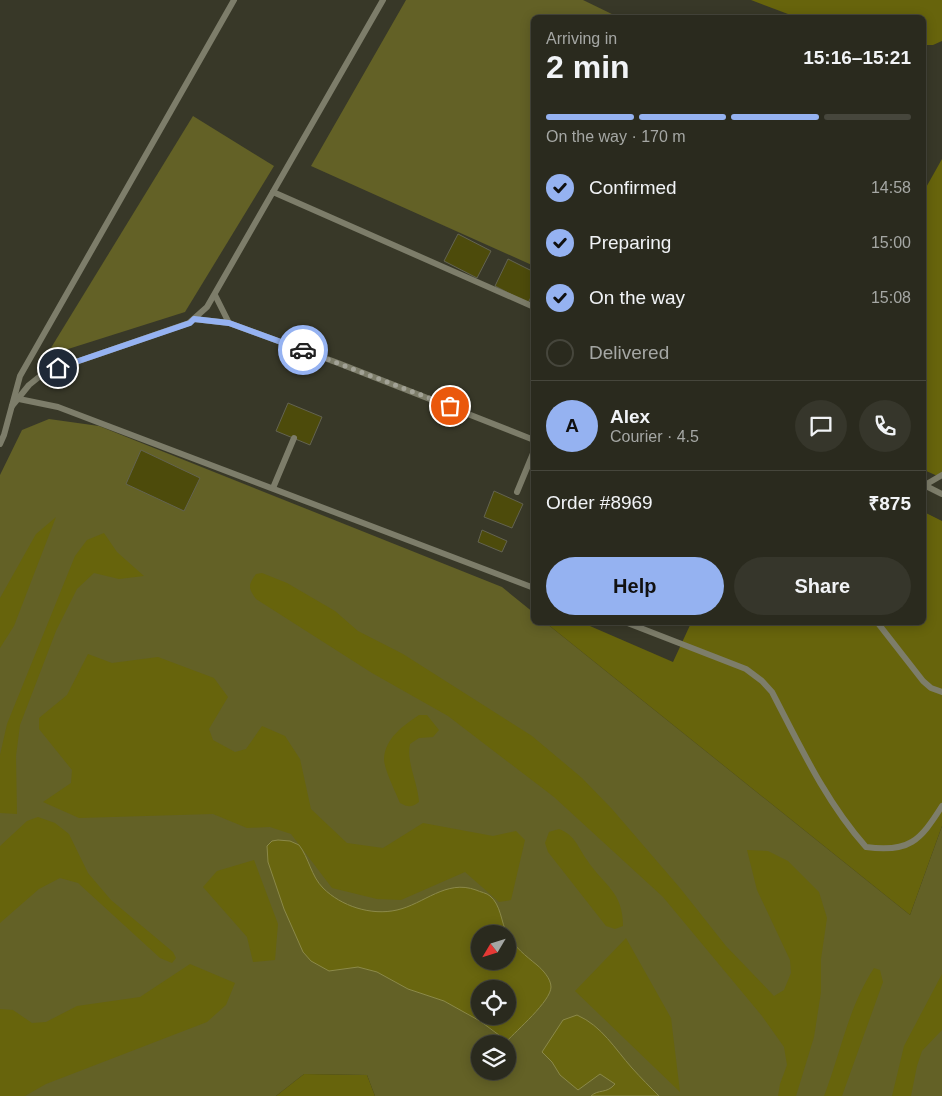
<!DOCTYPE html>
<meta charset="utf-8">
<style>
:root{--surface:#2a2a1e;--page:#36362b;--text:#f1f3f6;--muted:#a5a7a4;--line:#46463c;--accent:#95b2f1}
body{margin:0;font-family:Arial,sans-serif;background:var(--page);color:var(--text);height:100vh;display:flex;flex-direction:column;font-size:19px;white-space:nowrap}
*{box-sizing:border-box;margin:0}
p{font-size:16px;color:var(--muted)}
.icon{flex:none;width:28px;height:28px;fill:none;stroke:currentColor;stroke-width:2;stroke-linecap:round;stroke-linejoin:round}
.map{position:relative;flex:1;overflow:hidden}
.panel{position:absolute;left:531px;top:15px;width:395px;height:610px;display:flex;flex-direction:column;background:var(--surface);border-radius:8px;box-shadow:0 2px 12px #0003,0 0 0 1px var(--line)}
.panel>*{flex:none}
.needle{width:32px;rotate:232deg}
.controls{position:absolute;left:471px;top:925px;display:grid;gap:10px}
.controls a{display:grid;place-items:center;width:45px;height:45px;border-radius:50%;background:var(--surface);box-shadow:0 2px 12px #0003,0 0 0 1px var(--line);font-size:25px}
.pin{position:absolute;display:grid;place-items:center;width:42px;height:42px;color:#fff;margin:-21px;border:2px solid #fff;border-radius:50%;box-shadow:0 1px 5px #0007}
.courier{position:absolute;display:grid;place-items:center;width:50px;height:50px;margin:-25px;border:4px solid #95b2f1;border-radius:50%;background:#fff;color:#222;box-shadow:0 1px 6px #0007}
.head em{font-style:normal;font-weight:700}
.head div{display:flex;flex-direction:column-reverse}
.head{display:flex;align-items:center;justify-content:space-between;height:85px;padding:0 15px}
h1{font-size:32px;font-weight:700;line-height:38px}
.bar{display:grid;grid-template-columns:repeat(4,1fr);gap:8px 5px;align-content:center;height:60px;padding:0 15px}
.bar i{height:6px;border-radius:4px;background:var(--line)}
.bar .on{background:var(--accent)}
.bar p{grid-column:span 4}
.line{display:flex;align-items:center;gap:12px;padding:0 15px;border-top:1px solid var(--line)}
.line div{flex:1}
.round{display:grid;place-items:center;flex:none;width:52px;height:52px;border-radius:26px;background:var(--page)}
ol{padding:0 15px;list-style:none}
li{display:flex;align-items:center;gap:15px;height:55px}
li p{margin-inline-start:auto}
li .icon{padding:5px;border-radius:50%;background:var(--accent);color:#111;stroke-width:4}
li:last-child{color:var(--muted)}
li i{width:28px;height:28px;border:2px solid var(--line);border-radius:50%}
.primary-button{display:flex;gap:10px;margin-top:auto;padding:10px 15px}
.primary-button a{flex:1;height:58px;border-radius:30px;background:var(--accent);color:#111;font-size:20px;font-weight:700;line-height:58px;text-align:center}
.primary-button a+a{background:var(--page);color:var(--text)}
.map>svg:first-child{display:block}
.green{fill:#636126;fill-rule:evenodd}
.forest{fill:#67640c}
.water{fill:#69660f;stroke:#8b8949;fill-rule:evenodd}
.building{fill:#4d4b0b;stroke:#636351}
.lines{fill:none;stroke-linecap:round;stroke-linejoin:round}
.service{stroke:#7d7d6a;stroke-width:6}
.done{stroke:#a2a296;stroke-width:5;stroke-dasharray:0 9}
.route{stroke:#95b2f1;stroke-width:6}
</style>
<div class="map">
<svg width="942" height="1096" viewBox="0 0 942 1096">
<rect width="100%" height="100%" fill="#383828"/>
<!-- green -->
<g class="green">
<polygon points="406,0 583,0 618,17 534,18 534,266 311,166"/>
<polygon points="193,116 274,166 185,312 46,356"/>
<path d="M49,419L99,426L502,587L534,613V622L546,623L910,915L942,826V1096H375L367,1075L304,1074L276,1096H0V475L22,430ZM480,934H508V961H480ZM480,989H508V1016H480ZM480,1044H508V1071H480Z"/>
</g>
<!-- forest -->
<g class="forest">
<polygon points="751,0 942,0 942,41 933,45 924,45 924,18 796,17"/>
<polygon points="942,159 942,478 924,470 924,191"/>
<polygon points="924,512 942,521 942,826 910,915 546,623 583,623 673,662 691,623 924,622"/>
<polygon points="56,517 14,626 0,648 0,598 36,534"/>
<polygon points="104,533 117,552 144,576 119,579 94,573 77,589 56,631 20,725 16,756 17,814 0,813 0,755 7,724 75,556 87,540"/>
<path d="M262,573L287,583L335,611L358,631L403,654L532,736L582,778L612,809L680,888L726,946L774,996L784,990L791,973L790,960L757,890L747,850L768,851L788,861L819,892L827,918L821,959V992L814,1037L796,1096H778L780,1084L787,1065L784,1047L762,1016L663,897L554,797L448,716L372,673L256,599C248,588 248,585 256,574Z"/>
<polygon points="88,654 112,663 158,657 214,678 228,697 209,729 213,740 235,752 246,749 262,726 285,736 300,759 311,809 347,843 383,848 423,823 493,836 516,831 525,840 511,900 499,902 465,872 401,900 377,899 332,888 291,834 270,827 247,828 213,814 79,818 43,802 71,783 72,770 39,729 39,718 67,695"/>
<path d="M419,715H427L439,730L433,737L419,738L410,744C406,762 418,783 419,802C411,808 408,807 400,803C396,793 384,769 384,759C385,738 404,725 419,715Z"/>
<polygon points="38,817 55,823 69,834 88,873 111,900 173,952 176,958 172,963 160,958 78,883 60,878 39,889 0,923 0,846 27,821"/>
<path d="M559,829C576,836 577,846 587,860C604,886 623,891 623,926L615,929L606,926L548,852L545,843L549,832Z"/>
<polygon points="254,860 278,924 275,960 253,962 247,937 203,887 217,871"/>
<polygon points="626,938 671,1018 680,1092 575,991"/>
<polygon points="190,964 235,983 226,1005 207,1022 46,1084 25,1096 0,1096 0,1009 13,1010 32,1023 46,1022 77,1006 140,997"/>
<path d="M874,968L880,970L883,982L842,1096H824C841,1052 848,1008 874,968Z"/>
<polygon points="942,974 942,1030 922,1051 917,1066 911,1096 892,1096 904,1046"/>
<polygon points="304,1074 367,1075 375,1096 276,1096"/>
</g>
<!-- water -->
<g class="water">
<path d="M278,840L290,841L299,845C309,858 311,876 323,888C341,906 371,916 397,910C424,904 446,879 476,890C480,892 487,893 490,896C501,905 501,922 507,934H480V961H508V934C514,947 526,956 537,965C543,970 551,979 551,987C551,1001 516,1031 507,1041L480,1021L444,1001L408,989L377,972L358,967L329,971L311,961L303,952L284,909L268,862L267,846L272,841ZM480,989H508V1016H480Z"/>
<path d="M577,1015C602,1026 615,1049 632,1068C641,1078 650,1087 659,1096H591C598,1089 607,1094 615,1084L600,1074L578,1090L560,1075L552,1062L542,1052L563,1020Z"/>
</g>
<!-- building -->
<g class="building">
<polygon points="458,234 491,251 477,278 444,261"/>
<polygon points="508,259 534,272 534,291 528,303 495,286"/>
<polygon points="288,403 322,417 310,445 276,431"/>
<polygon points="141,450 200,478 184,511 126,484"/>
<polygon points="494,491 523,504 512,528 484,517"/>
<polygon points="482,530 507,541 502,552 478,542"/>
</g>
<g class="lines">
<!-- service -->
<g class="service">
<polyline points="273,192 534,307"/>
<polyline points="194,319 229,323 215,295"/>
<polyline points="229,323 338,363 534,440"/>
<polyline points="19,399 58,407 534,588"/>
<polyline points="12,406 29,385 44,373 189,323 207,307 383,0"/>
<polyline points="0,444 4,435 20,376 234,0"/>
<polyline points="924,485 942,494"/>
<polyline points="925,485 942,475"/>
<polyline points="273,488 294,438"/>
<polyline points="517,492 534,451"/>
<path d="M625,622L746,669L762,681L772,692C800,746 826,802 866,847C909,853 920,841 942,806"/>
<polyline points="877,622 923,681 931,688 942,692"/>
</g>
</g>
<g class="lines">
<!-- done -->
<polyline class="done" points="303,350 450,406"/>
<!-- route -->
<polyline class="route" points="58,368 190,323 194,319 229,323 303,350"/>
</g>
</svg>
<div class="controls">
<a><svg class="needle" viewBox="-14 -14 28 28"><path d="M0-13l5 13h-10z" fill="#e53935"/><path d="M0 13l5-13h-10z" fill="#a5a7a4"/></svg></a>
<a><svg class="icon" aria-label="locate" viewBox="0 0 24 24"><circle cx="12" cy="12" r="6"/><path d="M12 2v4M12 18v4M2 12h4M18 12h4"/></svg></a>
<a><svg class="icon" aria-label="layers" viewBox="0 0 24 24"><path d="M12 4l9 5-9 5-9-5zM3 14l9 5 9-5"/></svg></a>
</div>
<div class="pin" style="left:450px;top:406px;background:#ea580c"><svg class="icon" aria-label="bag" viewBox="0 0 24 24"><path d="M5 8h14l-1 12H6zM9 8a3 3 0 0 1 6 0"/></svg></div>
<div class="pin" style="left:58px;top:368px;background:#1f2937"><svg class="icon" aria-label="home" viewBox="0 0 24 24"><path d="M3 11l9-7 9 7M6 9v11h12V9"/></svg></div>
<div class="courier" style="left:303px;top:350px"><svg class="icon" aria-label="car" viewBox="0 0 24 24"><path d="M5 17H2v-5l4-1 3-4h7l3 4 3 1v5h-3M9 17h6M6 11h13"/><circle cx="7" cy="17" r="2"/><circle cx="17" cy="17" r="2"/></svg></div>
<section class="panel">
<div class="head"><div><h1>2 min</h1><p>Arriving in</p></div><em>15:16–15:21</em></div>
<div class="bar"><i class="on"></i><i class="on"></i><i class="on"></i><i></i><p>On the way · 170 m</p></div>
<ol>
<li><svg class="icon" aria-label="check" viewBox="0 0 24 24"><path d="M5 12l5 5 9-10"/></svg>Confirmed<p>14:58</p></li>
<li><svg class="icon" aria-label="check" viewBox="0 0 24 24"><path d="M5 12l5 5 9-10"/></svg>Preparing<p>15:00</p></li>
<li><svg class="icon" aria-label="check" viewBox="0 0 24 24"><path d="M5 12l5 5 9-10"/></svg>On the way<p>15:08</p></li>
<li><i></i>Delivered</li>
</ol>
<div class="line" style="height:90px"><b class="round" style="background:var(--accent);color:#111">A</b><div><b>Alex</b><p>Courier · 4.5</p></div><a class="round"><svg class="icon" aria-label="chat" viewBox="0 0 24 24"><path d="M4 5h16v11H9l-5 4z"/></svg></a><a class="round"><svg class="icon" aria-label="phone" viewBox="0 0 24 24"><path d="M5 4h4l2 5-3 2q2 4 5 5l2-3 5 2v4C11 20 4 13 5 4z"/></svg></a></div>
<div class="line" style="height:65px"><div>Order #8969</div><b>₹875</b></div>
<div class="primary-button"><a>Help</a><a>Share</a></div>
</section>
</div>
